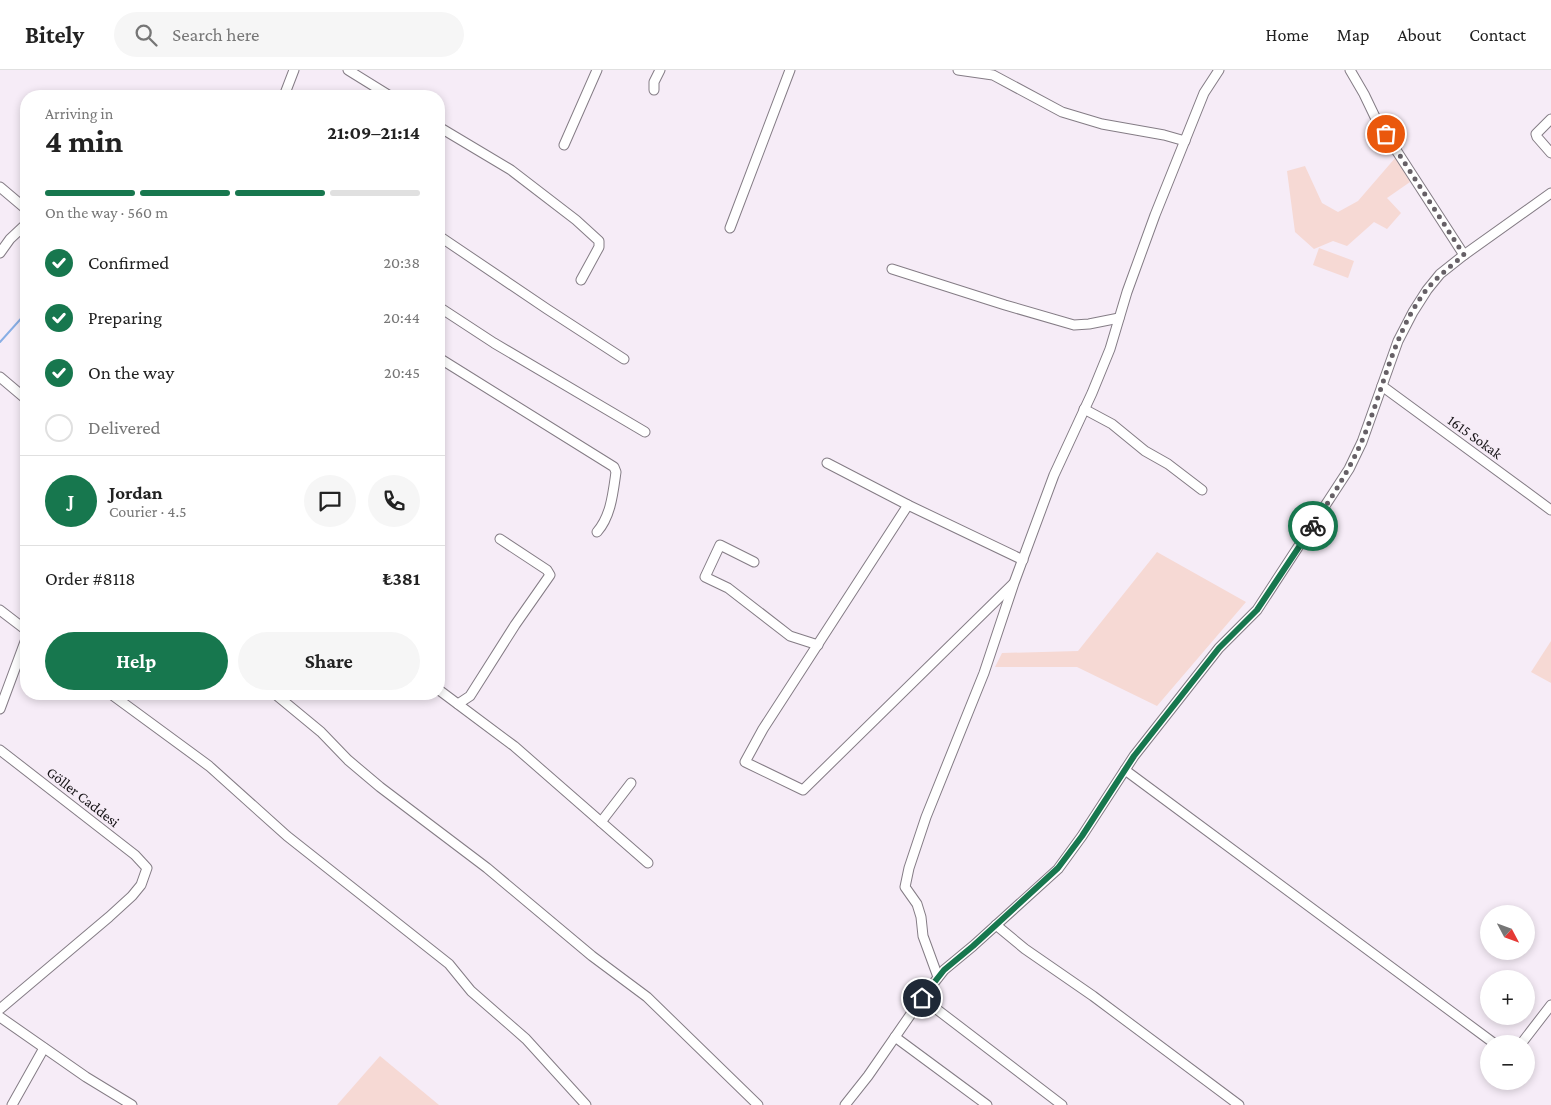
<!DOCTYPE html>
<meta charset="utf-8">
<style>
:root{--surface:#fff;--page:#f6f6f6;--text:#222;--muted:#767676;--line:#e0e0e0;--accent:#17774e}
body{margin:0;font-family:"Crimson Pro",serif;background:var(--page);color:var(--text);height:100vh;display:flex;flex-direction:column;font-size:19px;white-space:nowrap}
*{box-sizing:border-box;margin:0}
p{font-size:16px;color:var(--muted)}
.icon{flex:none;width:28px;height:28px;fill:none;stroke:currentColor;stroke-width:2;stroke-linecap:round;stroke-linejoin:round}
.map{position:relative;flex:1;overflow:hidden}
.details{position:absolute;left:20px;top:20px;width:425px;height:610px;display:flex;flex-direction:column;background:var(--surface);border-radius:20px;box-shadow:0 2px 8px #0003}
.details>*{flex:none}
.needle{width:32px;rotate:131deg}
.fabs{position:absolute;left:1480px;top:835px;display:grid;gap:10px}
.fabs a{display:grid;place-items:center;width:55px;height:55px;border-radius:50%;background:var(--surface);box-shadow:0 2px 8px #0003;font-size:25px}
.pin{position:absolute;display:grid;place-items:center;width:42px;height:42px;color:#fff;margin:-21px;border:2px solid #fff;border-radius:50%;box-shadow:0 1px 5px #0007}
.courier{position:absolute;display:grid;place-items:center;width:50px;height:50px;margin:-25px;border:4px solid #17774e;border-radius:50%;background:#fff;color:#222;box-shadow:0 1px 6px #0007}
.head em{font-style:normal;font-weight:700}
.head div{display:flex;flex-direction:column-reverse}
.head{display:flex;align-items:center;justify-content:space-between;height:85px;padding:0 25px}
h1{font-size:32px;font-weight:700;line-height:38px}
.bar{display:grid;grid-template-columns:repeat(4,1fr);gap:8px 5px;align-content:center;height:60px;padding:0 25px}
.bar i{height:6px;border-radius:4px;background:var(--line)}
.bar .selected{background:var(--accent)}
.bar p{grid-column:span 4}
.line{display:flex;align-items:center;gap:12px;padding:0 25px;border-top:1px solid var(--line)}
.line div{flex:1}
.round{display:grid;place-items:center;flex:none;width:52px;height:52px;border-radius:26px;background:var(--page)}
ol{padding:0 25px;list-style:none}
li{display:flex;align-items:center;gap:15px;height:55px}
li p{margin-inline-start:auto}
li .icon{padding:5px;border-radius:50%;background:var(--accent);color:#fff;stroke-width:4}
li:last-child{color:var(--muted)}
li i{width:28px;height:28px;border:2px solid var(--line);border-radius:50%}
.primary-button{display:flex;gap:10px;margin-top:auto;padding:10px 25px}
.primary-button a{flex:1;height:58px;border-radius:30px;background:var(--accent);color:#fff;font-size:20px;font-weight:700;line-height:58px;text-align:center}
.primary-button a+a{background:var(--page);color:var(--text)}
header{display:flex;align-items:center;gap:30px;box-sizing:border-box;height:70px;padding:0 25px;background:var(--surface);border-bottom:1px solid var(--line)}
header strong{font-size:24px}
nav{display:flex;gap:28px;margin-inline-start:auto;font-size:18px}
.search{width:350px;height:45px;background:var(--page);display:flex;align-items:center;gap:12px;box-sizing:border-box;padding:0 18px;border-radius:28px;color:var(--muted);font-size:19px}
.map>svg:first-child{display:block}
.green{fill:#f6d9d4}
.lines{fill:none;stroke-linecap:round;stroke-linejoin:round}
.stream{stroke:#88aee5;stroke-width:2}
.minor-casing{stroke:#847c85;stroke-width:11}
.minor{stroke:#fff;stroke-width:9}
.done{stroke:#666066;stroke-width:5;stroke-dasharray:0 9}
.route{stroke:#17774e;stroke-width:6}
.labels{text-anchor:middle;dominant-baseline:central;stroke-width:5;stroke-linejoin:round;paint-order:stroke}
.street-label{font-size:15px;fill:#181518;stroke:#f6ecf7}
</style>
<header>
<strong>Bitely</strong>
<div class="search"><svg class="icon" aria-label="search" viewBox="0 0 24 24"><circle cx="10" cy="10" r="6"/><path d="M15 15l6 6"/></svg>Search here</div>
<nav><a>Home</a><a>Map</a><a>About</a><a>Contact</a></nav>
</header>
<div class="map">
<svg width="1551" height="1035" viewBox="0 0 1551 1035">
<rect width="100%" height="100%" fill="#f6ecf7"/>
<!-- green -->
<g class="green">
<polygon points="1396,87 1410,112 1387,128 1401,143 1387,159 1374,152 1347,176 1333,171 1314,179 1295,162 1287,101 1305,96 1322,133 1338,142 1358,131"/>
<polygon points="1319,178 1354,191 1348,208 1313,195"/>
<polygon points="1157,482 1246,532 1157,636 1077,597 995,597 1002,583 1078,581"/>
<polygon points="1551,571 1551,613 1531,602"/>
<polygon points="380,986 439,1035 337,1035"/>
</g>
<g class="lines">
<!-- stream -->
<polyline class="stream" points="0,272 26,243"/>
<defs>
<g id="minor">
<polyline points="348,0 390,26"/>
<polyline points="958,0 993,5 1062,42 1102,54 1164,65 1185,71"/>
<polyline points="1350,0 1364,24 1376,49 1464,185"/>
<polyline points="654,20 654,12 660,0"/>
<polyline points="284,26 294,0"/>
<polyline points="1551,49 1536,64 1537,67 1551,83"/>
<polyline points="439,57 511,100 576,150 599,171 599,177 581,210"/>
<polyline points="564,75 597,0"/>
<polyline points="0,117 26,139"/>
<polyline points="730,158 790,0"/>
<polyline points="439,166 547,239 624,289"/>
<polyline points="0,183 10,169 26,154"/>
<polyline points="892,199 1005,235 1074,255 1089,254 1119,248"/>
<polyline points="439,237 494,273 645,362"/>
<path d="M439,288L614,397L616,402C613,423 611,446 597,462"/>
<polyline points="0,307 26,329"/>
<polyline points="1382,316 1551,440"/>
<polyline points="1084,339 1112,354 1145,381 1168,394 1202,420"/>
<polyline points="827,393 908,435 1023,490"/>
<polyline points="908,435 763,659 745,692 803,720 1013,514"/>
<polyline points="754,492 720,475 705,507 728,518 790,566 818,575"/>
<polyline points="0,540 26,560"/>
<polyline points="439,620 514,676 648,793"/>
<polyline points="111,624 209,696 287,766 449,894 471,921 526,969 586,1035"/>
<polyline points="275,624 321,662 348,690 380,717 487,798 592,886 647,927 758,1035"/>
<polyline points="458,634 470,626 515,555 550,505 547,500 500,469"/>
<polyline points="0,639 26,569"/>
<polyline points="0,680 135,785 147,798 141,815 132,826 109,847 0,939"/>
<polyline points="1125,700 1495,974"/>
<polyline points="601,752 631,713"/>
<polyline points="996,855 1025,879 1093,926 1239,1035"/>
<polyline points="938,907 923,866 921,847 917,834 905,817 909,798 926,747 984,603 1014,513 1054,405 1092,323 1110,279 1127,222 1155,145 1204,23 1219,0"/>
<polyline points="922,928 1062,1035"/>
<polyline points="0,947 86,1007 132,1035"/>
<polyline points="895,967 987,1035"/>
<polyline points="1521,974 1551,935"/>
<polyline points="12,1035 44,978"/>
<polyline points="845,1035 868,1006 922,928 944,900 973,876 1058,799 1082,766 1134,686 1219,578 1257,540 1349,399 1362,372 1398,271 1413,242 1427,220 1440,204 1464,185 1551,123"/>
</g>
</defs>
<!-- minor casing -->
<use href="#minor" class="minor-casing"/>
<!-- minor -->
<use href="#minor" class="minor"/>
</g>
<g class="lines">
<!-- done -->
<path class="done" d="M1313,456C1330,429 1348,403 1361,373C1383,323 1392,264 1427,219C1438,206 1451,196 1464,185L1386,64"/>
<!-- route -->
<polyline class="route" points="922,928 944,900 973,876 1058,798 1082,766 1134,686 1219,578 1257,540 1313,456"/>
</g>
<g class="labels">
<!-- street labels -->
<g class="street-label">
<text transform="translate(1475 367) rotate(36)">1615 Sokak</text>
<text transform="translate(83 727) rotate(38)">Göller Caddesi</text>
</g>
</g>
</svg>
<div class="fabs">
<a><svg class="needle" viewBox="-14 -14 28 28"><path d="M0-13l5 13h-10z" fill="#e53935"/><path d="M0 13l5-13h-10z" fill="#767676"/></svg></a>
<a>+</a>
<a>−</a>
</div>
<div class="pin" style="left:1386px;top:64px;background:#ea580c"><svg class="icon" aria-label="bag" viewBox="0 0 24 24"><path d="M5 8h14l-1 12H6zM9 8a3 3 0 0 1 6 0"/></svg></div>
<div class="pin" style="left:922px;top:928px;background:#1f2937"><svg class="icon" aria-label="home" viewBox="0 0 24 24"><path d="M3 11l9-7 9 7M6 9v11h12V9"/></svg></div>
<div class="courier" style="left:1313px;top:456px"><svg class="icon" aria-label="bike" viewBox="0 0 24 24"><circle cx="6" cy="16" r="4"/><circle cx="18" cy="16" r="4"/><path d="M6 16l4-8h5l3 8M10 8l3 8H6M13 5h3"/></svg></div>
<section class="details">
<div class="head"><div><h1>4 min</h1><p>Arriving in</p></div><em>21:09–21:14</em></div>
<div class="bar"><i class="selected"></i><i class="selected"></i><i class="selected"></i><i></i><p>On the way · 560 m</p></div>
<ol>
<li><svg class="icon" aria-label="check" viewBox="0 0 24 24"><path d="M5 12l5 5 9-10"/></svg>Confirmed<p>20:38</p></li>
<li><svg class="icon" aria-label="check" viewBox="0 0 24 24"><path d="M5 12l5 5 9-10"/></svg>Preparing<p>20:44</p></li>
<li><svg class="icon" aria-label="check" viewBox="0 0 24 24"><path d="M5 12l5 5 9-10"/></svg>On the way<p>20:45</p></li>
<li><i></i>Delivered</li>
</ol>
<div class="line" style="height:90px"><b class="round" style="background:var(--accent);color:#fff">J</b><div><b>Jordan</b><p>Courier · 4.5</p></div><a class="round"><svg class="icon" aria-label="chat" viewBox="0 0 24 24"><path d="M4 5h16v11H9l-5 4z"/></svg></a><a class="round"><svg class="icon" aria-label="phone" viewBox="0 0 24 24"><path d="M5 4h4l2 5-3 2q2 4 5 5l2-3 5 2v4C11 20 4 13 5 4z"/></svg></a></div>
<div class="line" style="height:65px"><div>Order #8118</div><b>₺381</b></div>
<div class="primary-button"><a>Help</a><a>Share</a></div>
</section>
</div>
